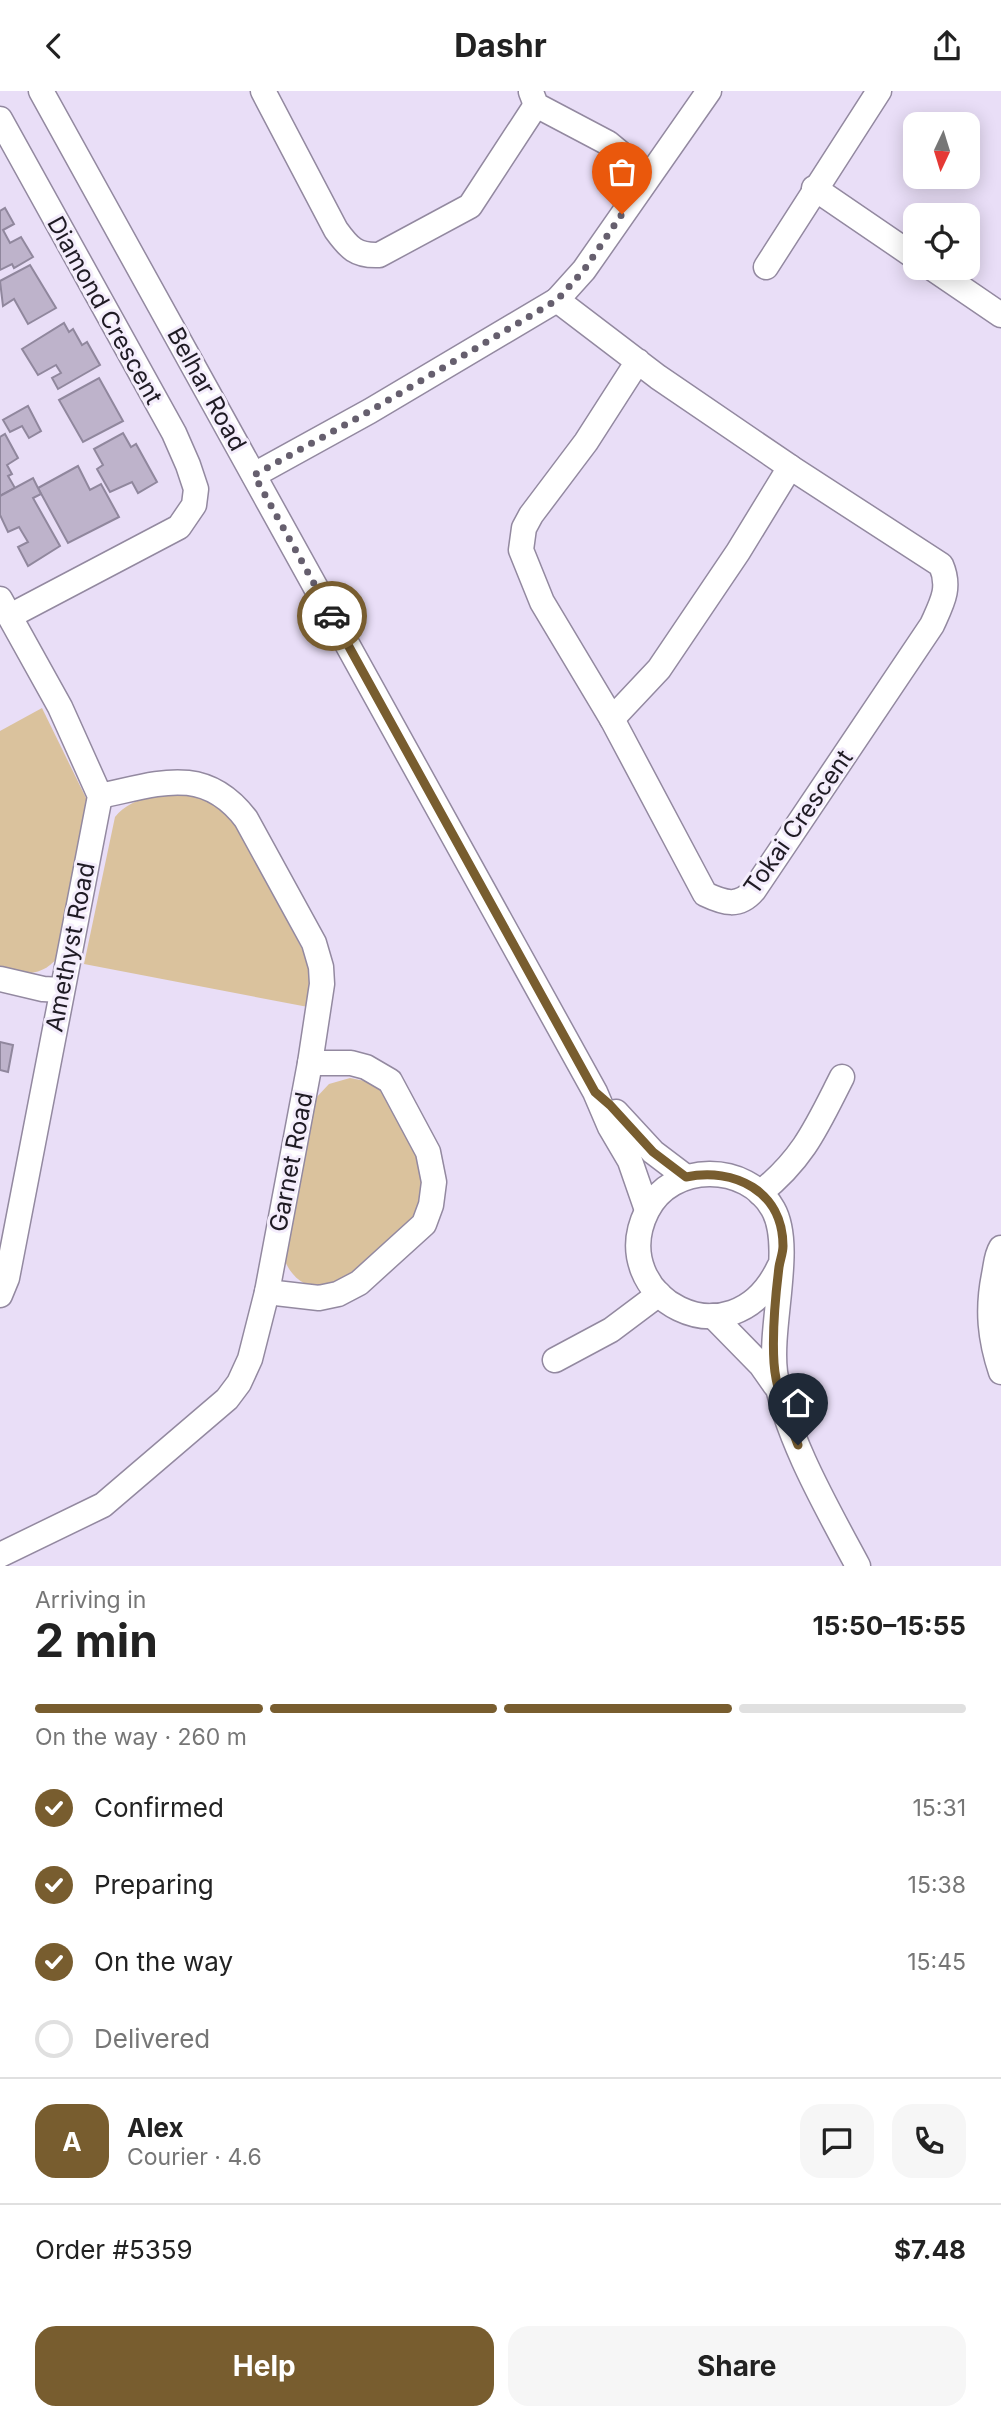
<!DOCTYPE html>
<meta charset="utf-8">
<style>
:root{--surface:#fff;--page:#f6f6f6;--text:#222;--muted:#767676;--line:#e0e0e0;--accent:#785d2f}
body{margin:0;font-family:Inter,sans-serif;background:var(--page);color:var(--text);height:100vh;display:flex;flex-direction:column;font-size:26px;white-space:nowrap}
*{box-sizing:border-box;margin:0}
p{font-size:23px;color:var(--muted)}
.icon{flex:none;width:38px;height:38px;fill:none;stroke:currentColor;stroke-width:2;stroke-linecap:round;stroke-linejoin:round}
.map{position:relative;height:1475px;overflow:hidden}
.details{display:flex;flex-direction:column;background:var(--surface);flex:1}
.details>*{flex:none}
.needle{width:46px;rotate:184deg}
.controls{position:absolute;left:903px;top:21px;display:grid;gap:14px}
.controls a{display:grid;place-items:center;width:77px;height:77px;border-radius:14px;background:var(--surface);box-shadow:0 4px 18px #0003;font-size:35px}
.pin{position:absolute;display:grid;place-items:center;width:60px;height:60px;color:#fff;margin:-72px -30px;border-radius:50% 50% 50% 0;rotate:-45deg;box-shadow:0 0 7px #0007}
.pin .icon{rotate:45deg}
.courier{position:absolute;display:grid;place-items:center;width:70px;height:70px;margin:-35px;border:5px solid #785d2f;border-radius:50%;background:#fff;color:#222;box-shadow:0 2px 9px #0007}
.summary em{font-style:normal;font-weight:700}
.summary div{display:flex;flex-direction:column-reverse}
.summary{display:flex;align-items:center;justify-content:space-between;height:119px;padding:0 35px}
h1{font-size:46px;font-weight:700;line-height:52px}
.bar{display:grid;grid-template-columns:repeat(4,1fr);gap:10px 7px;align-content:center;height:84px;padding:0 35px}
.bar i{height:9px;border-radius:5px;background:var(--line)}
.bar .current{background:var(--accent)}
.bar p{grid-column:span 4}
.line{display:flex;align-items:center;gap:18px;padding:0 35px;border-top:2px solid var(--line)}
.line div{flex:1}
.round{display:grid;place-items:center;flex:none;width:74px;height:74px;border-radius:21px;background:var(--page)}
ol{padding:0 35px;list-style:none}
li{display:flex;align-items:center;gap:21px;height:77px}
li p{margin-inline-start:auto}
li .icon{padding:7px;border-radius:50%;background:var(--accent);color:#fff;stroke-width:4}
li:last-child{color:var(--muted)}
li i{width:38px;height:38px;border:4px solid var(--line);border-radius:50%}
.action{display:flex;gap:14px;margin-top:auto;padding:14px 35px}
.action a{flex:1;height:80px;border-radius:21px;background:var(--accent);color:#fff;font-size:28px;font-weight:700;line-height:80px;text-align:center}
.action a+a{background:var(--page);color:var(--text)}
header{display:flex;justify-content:space-between;align-items:center;height:91px;padding:0 35px;background:var(--surface);font-size:32px;font-weight:700}
.map>svg:first-child{display:block}
.green{fill:#dac29d}
.building{fill:#beb3cb;stroke:#90879d;stroke-width:2}
.lines{fill:none;stroke-linecap:round;stroke-linejoin:round}
.minor-casing{stroke:#9389a0;stroke-width:27}
.minor{stroke:#fff;stroke-width:24}
.done{stroke:#665f6e;stroke-width:7;stroke-dasharray:0 12.6}
.route{stroke:#785d2f;stroke-width:9}
.labels{text-anchor:middle;dominant-baseline:central;stroke-width:6;stroke-linejoin:round;paint-order:stroke}
.street-label{font-size:24px;fill:#1f1b24;stroke:#f4edfc}
</style>
<header><svg class="icon" aria-label="back" viewBox="0 0 24 24"><path d="M15 5l-7 7 7 7"/></svg>Dashr<svg class="icon" aria-label="share" viewBox="0 0 24 24"><path d="M12 15V3M7 8l5-5 5 5M5 13v7h14v-7"/></svg></header>
<div class="map">
<svg width="1001" height="1475" viewBox="0 0 1001 1475">
<rect width="100%" height="100%" fill="#e9def7"/>
<!-- green -->
<g class="green">
<path d="M42,617L87,709L58,866C42,886 23,884 0,879V640Z"/>
<path d="M195,700L229,720L309,871L312,879L308,916L84,873L115,726C133,703 168,704 195,700Z"/>
<path d="M350,987L370,991L386,1003L426,1081L416,1125L339,1194C316,1203 294,1192 285,1170L314,1009L329,993Z"/>
</g>
<!-- building -->
<g class="building">
<polygon points="5,117 14,133 3,139 10,152 21,146 33,166 14,177 12,173 0,179 0,120"/>
<polygon points="30,174 56,217 28,233 14,208 3,215 0,190"/>
<polygon points="64,232 69,241 73,238 82,254 87,251 100,274 58,298 52,287 61,282 56,274 38,284 22,258"/>
<polygon points="99,287 123,330 83,351 59,309"/>
<polygon points="28,315 41,340 29,347 22,335 10,341 3,329"/>
<polygon points="123,342 131,356 136,353 157,391 138,402 132,391 110,401 97,378 103,374 94,358"/>
<polygon points="5,343 18,367 7,374 12,383 8,385 15,397 0,405 0,346"/>
<polygon points="78,375 90,399 101,393 119,426 68,452 38,397"/>
<polygon points="33,387 41,403 33,407 60,455 28,475 18,456 28,451 19,436 8,441 0,424 0,405"/>
<polygon points="0,951 13,954 8,981 0,979"/>
</g>
<g class="lines">
<defs>
<g id="minor">
<polyline points="41,0 595,1001 610,1036 630,1070 647,1119"/>
<path d="M263,0L336,139C349,157 356,165 379,164L470,115L536,14"/>
<polyline points="531,1 536,14 608,52 648,85"/>
<polyline points="0,28 174,342 188,374 196,398 194,414 179,436 10,525"/>
<polyline points="814,97 915,166"/>
<polyline points="766,176 879,0"/>
<polyline points="932,177 1001,224"/>
<path d="M557,209L658,286L790,376L941,474C951,497 942,512 932,534L754,799C739,817 724,812 705,803L612,628L542,511L521,459L524,437L531,424L586,351L638,270"/>
<polyline points="254,384 370,320 557,209 584,179 709,0"/>
<polyline points="0,508 60,616 100,705 7,1187 0,1204"/>
<polyline points="612,628 659,578 738,461 790,376"/>
<polyline points="0,888 43,898 61,899"/>
<polyline points="616,1021 653,1061 686,1086"/>
<path d="M760,1102C804,1067 817,1035 842,986"/>
<path d="M1001,1157C996,1165 996,1175 994,1184C987,1219 990,1248 1001,1281"/>
<path d="M779,1176C732,1276 604,1206 647,1120C671,1071 747,1071 773,1118C794,1155 769,1234 775,1281C784,1343 828,1419 858,1475"/>
<polyline points="267,1201 319,1207 338,1203 359,1192 424,1133 431,1114 434,1091 428,1061 390,990 366,976 351,972 310,972"/>
<polyline points="713,1225 761,1274 775,1294"/>
<polyline points="555,1269 611,1239 659,1203"/>
<path d="M0,1464L103,1414L227,1308L239,1292L250,1268L267,1201L310,972L322,893L321,876L314,852L246,728C204,673 158,693 100,705"/>
</g>
</defs>
<!-- minor casing -->
<use href="#minor" class="minor-casing"/>
<!-- minor -->
<use href="#minor" class="minor"/>
</g>
<g class="lines">
<!-- done -->
<polyline class="done" points="332,525 254,384 370,320 557,209 584,179 622,123"/>
<!-- route -->
<path class="route" d="M332,525L595,1001L610,1014L653,1061L686,1086C734,1076 783,1100 783,1155C783,1162 780,1169 779,1176C775,1208 772,1241 774,1272C776,1301 788,1327 798,1354"/>
</g>
<g class="labels">
<!-- street labels -->
<g class="street-label">
<text transform="translate(105 219) rotate(61)">Diamond Crescent</text>
<text transform="translate(207 298) rotate(61)">Belhar Road</text>
<text transform="translate(798 731) rotate(-55)">Tokai Crescent</text>
<text transform="translate(70 856) rotate(-79)">Amethyst Road</text>
<text transform="translate(291 1071) rotate(-79)">Garnet Road</text>
</g>
</g>
</svg>
<div class="controls">
<a><svg class="needle" viewBox="-14 -14 28 28"><path d="M0-13l5 13h-10z" fill="#e53935"/><path d="M0 13l5-13h-10z" fill="#767676"/></svg></a>
<a><svg class="icon" aria-label="locate" viewBox="0 0 24 24"><circle cx="12" cy="12" r="6"/><path d="M12 2v4M12 18v4M2 12h4M18 12h4"/></svg></a>
</div>
<div class="pin" style="left:622px;top:123px;background:#ea580c"><svg class="icon" aria-label="bag" viewBox="0 0 24 24"><path d="M5 8h14l-1 12H6zM9 8a3 3 0 0 1 6 0"/></svg></div>
<div class="pin" style="left:798px;top:1354px;background:#1f2937"><svg class="icon" aria-label="home" viewBox="0 0 24 24"><path d="M3 11l9-7 9 7M6 9v11h12V9"/></svg></div>
<div class="courier" style="left:332px;top:525px"><svg class="icon" aria-label="car" viewBox="0 0 24 24"><path d="M5 17H2v-5l4-1 3-4h7l3 4 3 1v5h-3M9 17h6M6 11h13"/><circle cx="7" cy="17" r="2"/><circle cx="17" cy="17" r="2"/></svg></div>
</div>
<section class="details">
<div class="summary"><div><h1>2 min</h1><p>Arriving in</p></div><em>15:50–15:55</em></div>
<div class="bar"><i class="current"></i><i class="current"></i><i class="current"></i><i></i><p>On the way · 260 m</p></div>
<ol>
<li><svg class="icon" aria-label="check" viewBox="0 0 24 24"><path d="M5 12l5 5 9-10"/></svg>Confirmed<p>15:31</p></li>
<li><svg class="icon" aria-label="check" viewBox="0 0 24 24"><path d="M5 12l5 5 9-10"/></svg>Preparing<p>15:38</p></li>
<li><svg class="icon" aria-label="check" viewBox="0 0 24 24"><path d="M5 12l5 5 9-10"/></svg>On the way<p>15:45</p></li>
<li><i></i>Delivered</li>
</ol>
<div class="line" style="height:126px"><b class="round" style="background:var(--accent);color:#fff">A</b><div><b>Alex</b><p>Courier · 4.6</p></div><a class="round"><svg class="icon" aria-label="chat" viewBox="0 0 24 24"><path d="M4 5h16v11H9l-5 4z"/></svg></a><a class="round"><svg class="icon" aria-label="phone" viewBox="0 0 24 24"><path d="M5 4h4l2 5-3 2q2 4 5 5l2-3 5 2v4C11 20 4 13 5 4z"/></svg></a></div>
<div class="line" style="height:91px"><div>Order #5359</div><b>$7.48</b></div>
<div class="action"><a>Help</a><a>Share</a></div>
</section>
